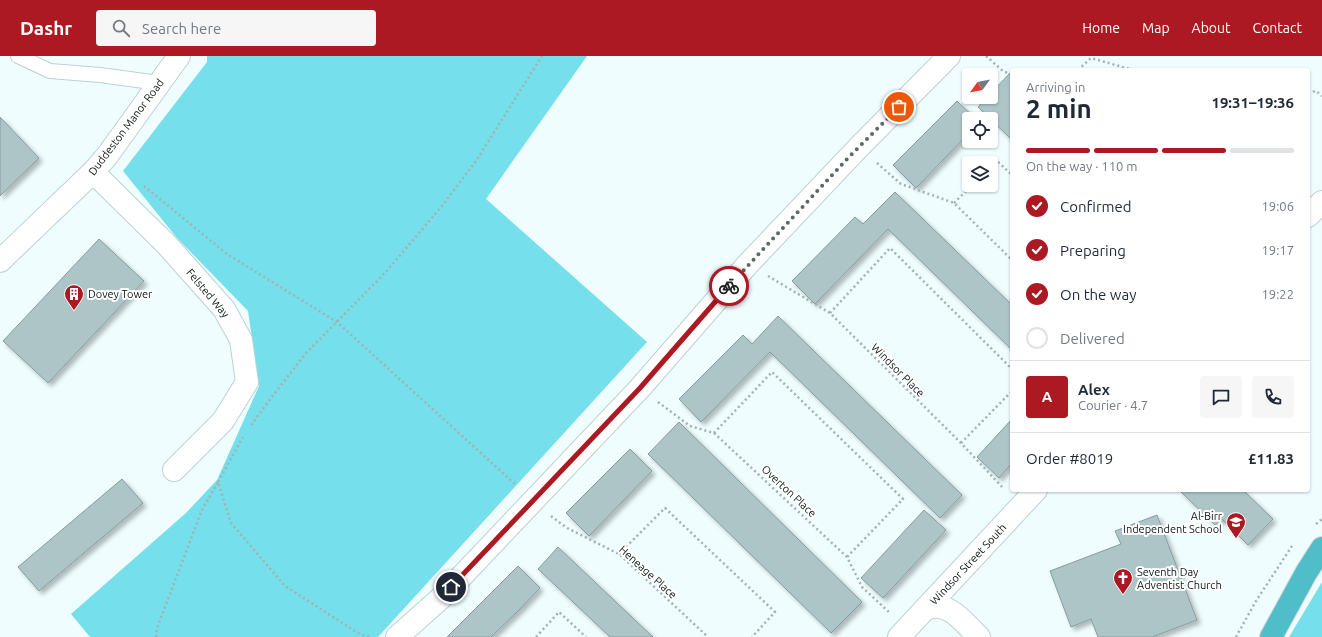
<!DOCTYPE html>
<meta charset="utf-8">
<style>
:root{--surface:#fff;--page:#f6f6f7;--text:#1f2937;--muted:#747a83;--line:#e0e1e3;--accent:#ac1922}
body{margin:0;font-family:Ubuntu,sans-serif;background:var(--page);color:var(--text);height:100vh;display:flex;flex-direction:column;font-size:15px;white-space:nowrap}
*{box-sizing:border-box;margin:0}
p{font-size:13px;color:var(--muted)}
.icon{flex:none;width:22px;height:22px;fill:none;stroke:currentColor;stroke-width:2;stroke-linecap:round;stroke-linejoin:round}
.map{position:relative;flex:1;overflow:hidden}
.details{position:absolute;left:1010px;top:12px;width:300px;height:424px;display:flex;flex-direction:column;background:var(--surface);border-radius:4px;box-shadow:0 1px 3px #0004}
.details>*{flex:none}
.needle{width:26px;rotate:237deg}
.fabs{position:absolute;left:962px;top:12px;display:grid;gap:8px}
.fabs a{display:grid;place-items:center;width:36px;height:36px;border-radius:4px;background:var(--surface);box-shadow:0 1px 3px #0004;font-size:20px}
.pin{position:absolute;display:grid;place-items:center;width:34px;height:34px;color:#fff;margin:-17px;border:2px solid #fff;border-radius:50%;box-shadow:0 1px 4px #0007}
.courier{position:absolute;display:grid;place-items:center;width:40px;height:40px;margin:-20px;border:3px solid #ac1922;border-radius:50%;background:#fff;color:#222;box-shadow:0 1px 5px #0007}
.head em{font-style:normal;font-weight:700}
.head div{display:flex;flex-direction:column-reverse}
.head{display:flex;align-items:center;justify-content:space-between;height:68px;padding:0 16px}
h1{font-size:26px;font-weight:700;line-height:30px}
.bar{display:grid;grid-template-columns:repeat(4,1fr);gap:6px 4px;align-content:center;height:48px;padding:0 16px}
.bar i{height:5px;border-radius:3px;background:var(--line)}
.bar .current{background:var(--accent)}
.bar p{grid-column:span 4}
.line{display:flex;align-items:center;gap:10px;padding:0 16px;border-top:1px solid var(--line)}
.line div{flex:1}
.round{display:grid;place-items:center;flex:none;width:42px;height:42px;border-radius:4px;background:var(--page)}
ol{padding:0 16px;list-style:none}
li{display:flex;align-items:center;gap:12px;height:44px}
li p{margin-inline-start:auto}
li .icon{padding:4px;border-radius:50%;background:var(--accent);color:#fff;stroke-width:4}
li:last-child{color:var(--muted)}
li i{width:22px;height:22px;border:2px solid var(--line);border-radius:50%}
header{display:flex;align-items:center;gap:24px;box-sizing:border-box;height:56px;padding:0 20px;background:var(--accent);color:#fff}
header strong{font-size:19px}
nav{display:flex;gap:22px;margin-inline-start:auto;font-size:14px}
.search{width:280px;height:36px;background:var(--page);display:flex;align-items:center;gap:10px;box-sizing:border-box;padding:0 14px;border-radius:4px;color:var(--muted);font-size:15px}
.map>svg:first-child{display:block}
.green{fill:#75dfeb}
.building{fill:#aec5c8;stroke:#869c9f;filter:url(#shadow)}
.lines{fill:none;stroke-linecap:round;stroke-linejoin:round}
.service-casing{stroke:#bbd2d5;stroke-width:16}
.minor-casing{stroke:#bbd2d5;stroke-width:24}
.trunk-casing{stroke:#d8dada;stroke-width:24}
.path{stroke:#a4b1b2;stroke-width:2.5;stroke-dasharray:2 3;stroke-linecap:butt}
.service{stroke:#fff;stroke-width:14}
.minor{stroke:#fff;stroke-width:22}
.trunk{stroke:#50bec8;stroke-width:22}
.done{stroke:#5d6869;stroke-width:4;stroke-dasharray:0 7.2}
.route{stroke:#ac1922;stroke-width:5}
.labels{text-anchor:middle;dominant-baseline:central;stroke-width:4;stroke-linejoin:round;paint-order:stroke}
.street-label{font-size:11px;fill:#0e1718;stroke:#fff}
.poi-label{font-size:11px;fill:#0e1718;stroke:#fff;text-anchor:start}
</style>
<header>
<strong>Dashr</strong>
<div class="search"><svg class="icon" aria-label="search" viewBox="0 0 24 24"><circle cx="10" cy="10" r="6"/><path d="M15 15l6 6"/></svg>Search here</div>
<nav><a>Home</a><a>Map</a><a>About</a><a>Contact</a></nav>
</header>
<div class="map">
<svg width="1322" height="581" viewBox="0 0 1322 581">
<defs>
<filter id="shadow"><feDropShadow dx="3.5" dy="3.5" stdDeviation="2" flood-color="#0004"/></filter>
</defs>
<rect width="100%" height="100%" fill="#effdff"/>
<!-- green -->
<g class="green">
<polygon points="207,0 587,0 486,143 647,286 378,581 90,581 71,558 186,457 217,424 259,330 248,255 177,182 123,115 207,6"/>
<polygon points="1322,526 1322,581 1289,581"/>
</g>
<!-- building -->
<g class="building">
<polygon points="1012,15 1012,84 978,51 987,41 991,41 991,37"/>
<polygon points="957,45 976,63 969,63 969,77 916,132 893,109"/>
<polygon points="0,61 39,102 0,140"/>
<polygon points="895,136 1012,249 1012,294 888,173 815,248 792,225 855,161 863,168"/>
<polygon points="99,183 144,225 48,327 3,285"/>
<polygon points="778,260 962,439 940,462 770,296 701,366 679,343 743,279 752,288"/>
<polygon points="1012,363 1012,407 999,422 977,401"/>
<polygon points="679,366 862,546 831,577 648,398"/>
<polygon points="630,393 652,415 589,480 566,457"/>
<polygon points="122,423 143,447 39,535 18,511"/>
<polygon points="1179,434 1243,434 1273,463 1248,489 1222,463 1215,469"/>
<polygon points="924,454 946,474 883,542 861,522"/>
<polygon points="1157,459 1197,564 1152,581 1098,581 1091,563 1071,571 1050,515 1121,488 1115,475"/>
<polygon points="558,491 653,581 610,581 538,513"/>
<polygon points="518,510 540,532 519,554 491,581 447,581"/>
</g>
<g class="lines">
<defs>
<polyline id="service" points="18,0 50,15 100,19 159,27"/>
<g id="minor">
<polyline points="93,116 167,189 224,253 241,284 247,326 223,365 174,414"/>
<polyline points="1308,160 1322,146"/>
<polyline points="0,205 93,116 107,100 179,0"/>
<path d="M926,553C948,543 964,567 979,581"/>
<polyline points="397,581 441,542 533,445 640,332 748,208 859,91 949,0"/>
<polyline points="899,581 1036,434"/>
</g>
<polyline id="trunk" points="1271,581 1306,517 1322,492"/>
</defs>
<!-- service casing -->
<use href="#service" class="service-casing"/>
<!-- minor casing -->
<use href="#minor" class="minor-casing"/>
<!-- trunk casing -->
<use href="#trunk" class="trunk-casing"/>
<!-- path -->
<g class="path">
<polyline points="986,0 1003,15 1012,19"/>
<polyline points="1078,14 1091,2 1133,14"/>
<polyline points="1308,37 1316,35 1322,40"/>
<polyline points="877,107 901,128 954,147 1012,204"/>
<polyline points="991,109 996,104 1012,119"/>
<polyline points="144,130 227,198 337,266 516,429"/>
<polyline points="954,147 972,129"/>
<polyline points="768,220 830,257 961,387 1004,433"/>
<polyline points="830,257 890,192 1012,313"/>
<polyline points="658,346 690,370 714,377 847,501 862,531 890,557"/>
<polyline points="251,369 271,342 306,297 385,217 442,150 476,105 542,0"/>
<polyline points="714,377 772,316 903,443 847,501"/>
<polyline points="961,387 1012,335"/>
<polyline points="218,426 243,381"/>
<polyline points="551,460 567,472 619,498 708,581"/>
<polyline points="1316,468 1322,463"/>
<polyline points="619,498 665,452 775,556 752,581"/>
<polyline points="156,581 157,572 202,454 218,426 231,467 285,530 358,577 370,581"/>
<polyline points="536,581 559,556 586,581"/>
<polyline points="1236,581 1256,545 1292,490"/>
</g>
<!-- service -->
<use href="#service" class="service"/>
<!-- minor -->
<use href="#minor" class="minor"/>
<!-- trunk -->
<use href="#trunk" class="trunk"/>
</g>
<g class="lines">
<!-- done -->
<polyline class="done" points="729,230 848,102 899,51"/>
<!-- route -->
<polyline class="route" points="451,531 640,332 729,230"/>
</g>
<!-- icons -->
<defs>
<symbol id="building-pin" viewBox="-11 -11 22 30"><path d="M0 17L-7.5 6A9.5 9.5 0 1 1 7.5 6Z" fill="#ac1922" stroke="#fff"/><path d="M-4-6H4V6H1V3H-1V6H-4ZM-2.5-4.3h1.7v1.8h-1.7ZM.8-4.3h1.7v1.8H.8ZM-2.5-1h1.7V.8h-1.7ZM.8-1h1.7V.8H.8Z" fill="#fff"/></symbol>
<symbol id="school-pin" viewBox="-11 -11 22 30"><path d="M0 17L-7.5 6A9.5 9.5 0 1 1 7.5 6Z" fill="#ac1922" stroke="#fff"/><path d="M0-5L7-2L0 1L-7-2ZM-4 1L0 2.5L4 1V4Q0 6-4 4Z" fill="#fff"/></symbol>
<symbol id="church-pin" viewBox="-11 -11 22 30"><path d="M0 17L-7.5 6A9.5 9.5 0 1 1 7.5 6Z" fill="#ac1922" stroke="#fff"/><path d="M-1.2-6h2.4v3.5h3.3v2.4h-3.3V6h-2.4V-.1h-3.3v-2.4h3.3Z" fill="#fff"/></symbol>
</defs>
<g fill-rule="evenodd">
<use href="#building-pin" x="63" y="227" width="22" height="30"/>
<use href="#school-pin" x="1225" y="455" width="22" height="30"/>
<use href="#church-pin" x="1112" y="511" width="22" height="30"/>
</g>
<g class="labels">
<!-- street labels -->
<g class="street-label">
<text transform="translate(126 71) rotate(-53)">Duddeston Manor Road</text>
<text transform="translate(208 237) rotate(50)">Felsted Way</text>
<text transform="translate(898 314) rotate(45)">Windsor Place</text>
<text transform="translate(789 435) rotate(43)">Overton Place</text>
<text transform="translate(968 508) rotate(-47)">Windsor Street South</text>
<text transform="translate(648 516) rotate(42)">Heneage Place</text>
</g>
<!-- poi labels -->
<g class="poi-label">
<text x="88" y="238">Dovey Tower</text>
<text x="1222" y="460" text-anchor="end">Al-Birr<tspan x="1222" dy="13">Independent School</tspan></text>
<text x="1137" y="516">Seventh Day<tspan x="1137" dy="13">Adventist Church</tspan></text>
</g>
</g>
</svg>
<div class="fabs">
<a><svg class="needle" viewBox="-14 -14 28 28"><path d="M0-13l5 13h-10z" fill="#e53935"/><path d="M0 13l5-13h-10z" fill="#747a83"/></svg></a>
<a><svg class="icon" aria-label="locate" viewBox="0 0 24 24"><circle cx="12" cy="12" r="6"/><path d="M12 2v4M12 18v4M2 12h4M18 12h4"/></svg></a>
<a><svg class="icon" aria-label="layers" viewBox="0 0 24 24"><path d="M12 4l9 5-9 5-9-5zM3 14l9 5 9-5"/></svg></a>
</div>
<div class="pin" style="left:899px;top:51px;background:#ea580c"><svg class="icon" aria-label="bag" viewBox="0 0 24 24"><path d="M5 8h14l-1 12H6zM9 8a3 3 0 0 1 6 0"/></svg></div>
<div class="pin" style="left:451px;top:531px;background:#1f2937"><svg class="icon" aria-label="home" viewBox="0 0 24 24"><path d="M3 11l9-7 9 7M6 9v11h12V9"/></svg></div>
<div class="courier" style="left:729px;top:230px"><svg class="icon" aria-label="bike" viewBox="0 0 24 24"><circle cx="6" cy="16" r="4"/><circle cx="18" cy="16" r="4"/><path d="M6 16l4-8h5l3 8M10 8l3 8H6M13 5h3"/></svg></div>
<section class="details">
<div class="head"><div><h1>2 min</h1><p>Arriving in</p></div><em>19:31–19:36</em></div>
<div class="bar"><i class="current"></i><i class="current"></i><i class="current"></i><i></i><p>On the way · 110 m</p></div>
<ol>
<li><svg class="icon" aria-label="check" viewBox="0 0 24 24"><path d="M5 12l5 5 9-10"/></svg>Confirmed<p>19:06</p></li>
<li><svg class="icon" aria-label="check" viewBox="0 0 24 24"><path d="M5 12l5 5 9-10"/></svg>Preparing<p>19:17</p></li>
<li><svg class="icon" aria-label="check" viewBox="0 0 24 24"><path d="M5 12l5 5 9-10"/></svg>On the way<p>19:22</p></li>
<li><i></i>Delivered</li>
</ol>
<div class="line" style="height:72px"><b class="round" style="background:var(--accent);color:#fff">A</b><div><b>Alex</b><p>Courier · 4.7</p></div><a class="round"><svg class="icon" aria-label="chat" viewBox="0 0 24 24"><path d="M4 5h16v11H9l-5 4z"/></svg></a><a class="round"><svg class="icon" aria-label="phone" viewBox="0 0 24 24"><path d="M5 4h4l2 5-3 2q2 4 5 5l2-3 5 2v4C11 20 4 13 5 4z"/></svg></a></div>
<div class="line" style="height:52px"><div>Order #8019</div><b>£11.83</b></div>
</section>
</div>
